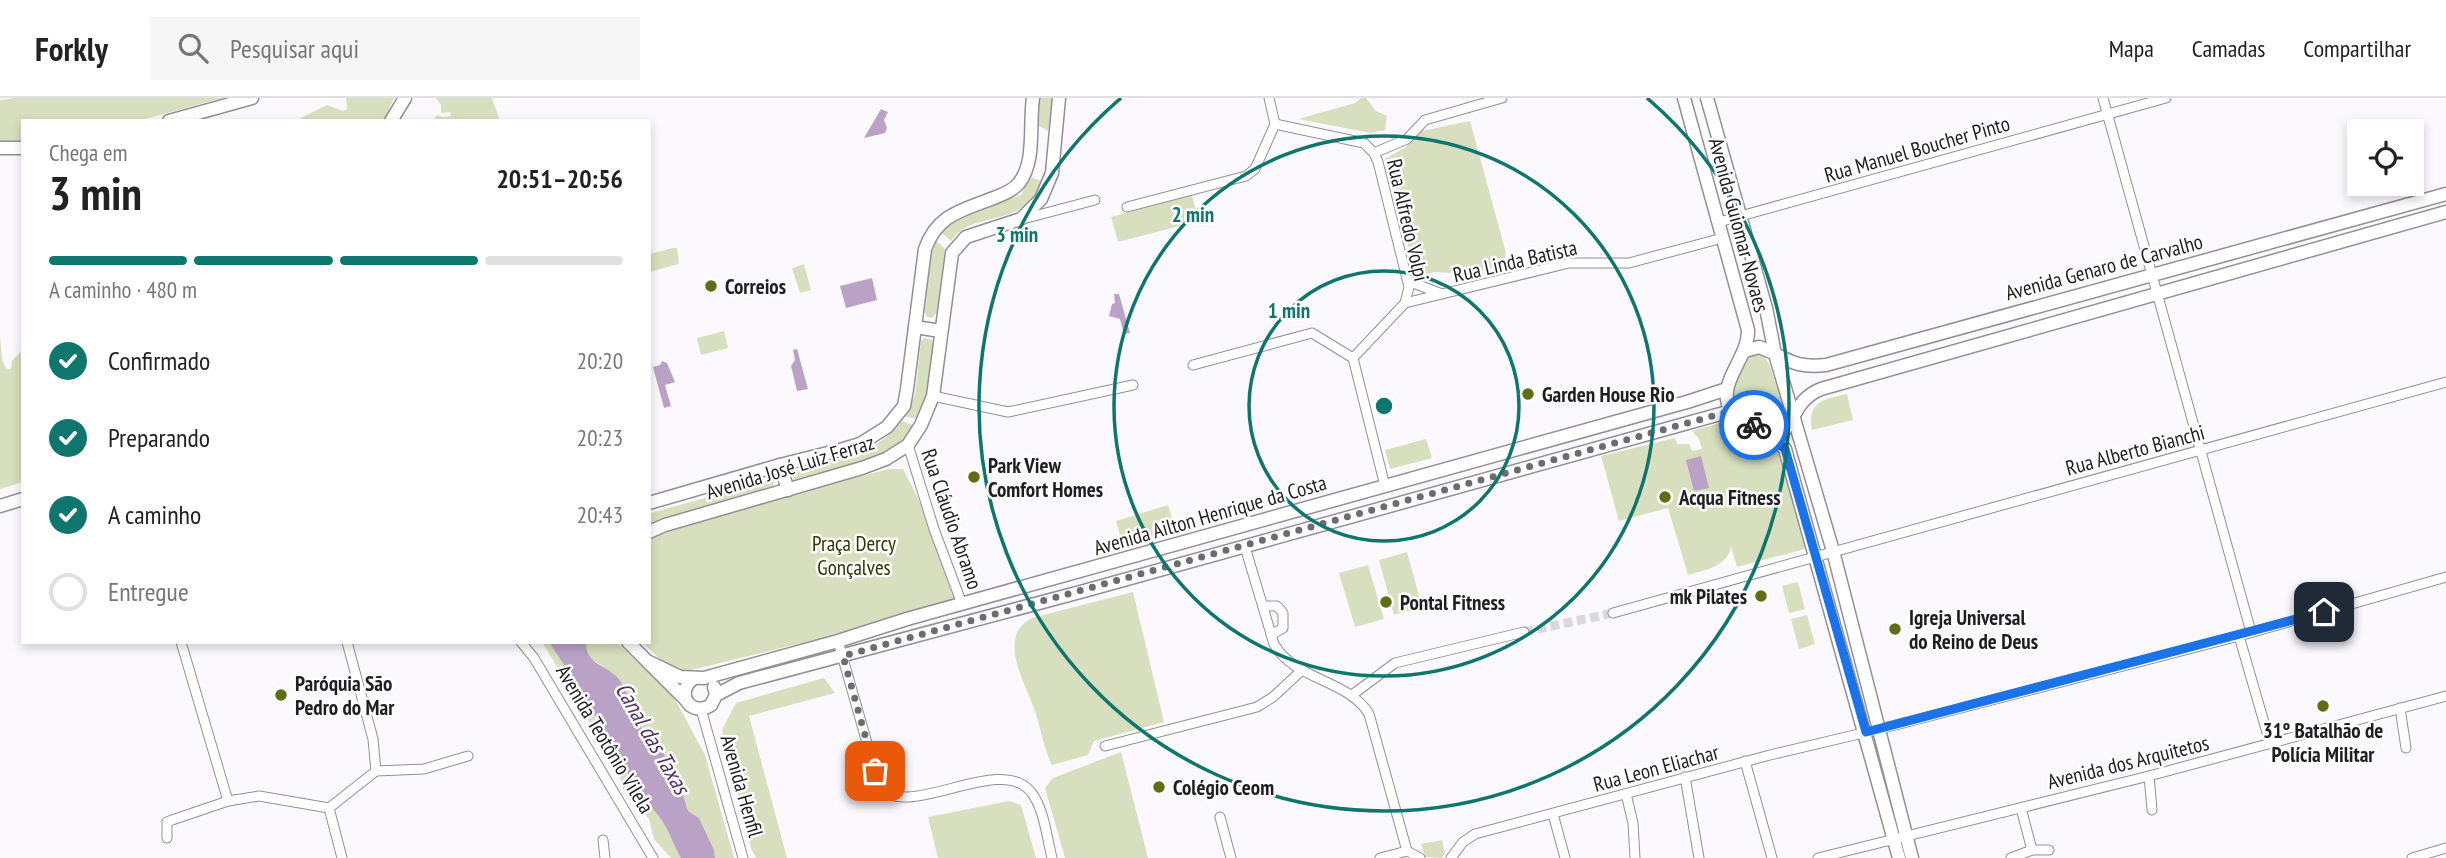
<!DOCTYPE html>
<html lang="pt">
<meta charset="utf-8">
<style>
:root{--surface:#fff;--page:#f6f6f6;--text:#222;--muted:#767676;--line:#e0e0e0;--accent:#0f766e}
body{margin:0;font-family:"PT Sans Narrow",sans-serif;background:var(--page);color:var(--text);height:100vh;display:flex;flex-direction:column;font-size:26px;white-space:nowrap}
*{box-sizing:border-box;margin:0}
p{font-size:23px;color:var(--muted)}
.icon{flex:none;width:38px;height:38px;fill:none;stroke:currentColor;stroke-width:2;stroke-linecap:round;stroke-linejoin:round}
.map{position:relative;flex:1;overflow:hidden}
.side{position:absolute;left:21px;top:21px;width:630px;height:525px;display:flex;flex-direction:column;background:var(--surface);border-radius:0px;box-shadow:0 4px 10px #0003}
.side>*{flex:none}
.fabs{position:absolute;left:2347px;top:21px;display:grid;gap:14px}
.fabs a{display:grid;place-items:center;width:77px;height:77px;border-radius:0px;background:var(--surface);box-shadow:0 4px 10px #0003;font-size:35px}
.pin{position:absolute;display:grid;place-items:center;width:60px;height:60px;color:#fff;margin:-30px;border-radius:14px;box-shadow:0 4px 10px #0006}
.courier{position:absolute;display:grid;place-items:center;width:70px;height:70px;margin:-35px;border:5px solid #1a73e8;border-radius:50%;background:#fff;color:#222;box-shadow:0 2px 9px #0007}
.overview em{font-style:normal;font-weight:700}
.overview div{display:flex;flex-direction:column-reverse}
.overview{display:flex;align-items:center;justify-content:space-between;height:119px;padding:0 28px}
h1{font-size:46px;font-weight:700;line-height:52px}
.bar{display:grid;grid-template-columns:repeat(4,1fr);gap:10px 7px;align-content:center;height:84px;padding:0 28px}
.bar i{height:9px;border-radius:5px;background:var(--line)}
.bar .current{background:var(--accent)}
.bar p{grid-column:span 4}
ol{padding:0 28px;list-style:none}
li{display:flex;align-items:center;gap:21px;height:77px}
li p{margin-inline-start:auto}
li .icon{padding:7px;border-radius:50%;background:var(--accent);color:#fff;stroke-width:4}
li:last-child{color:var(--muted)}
li i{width:38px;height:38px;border:4px solid var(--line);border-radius:50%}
header{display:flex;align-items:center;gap:42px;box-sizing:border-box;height:98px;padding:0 35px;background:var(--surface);border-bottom:2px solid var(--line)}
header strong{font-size:33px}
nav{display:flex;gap:38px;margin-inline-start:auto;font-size:24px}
.search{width:490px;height:63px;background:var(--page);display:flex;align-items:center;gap:18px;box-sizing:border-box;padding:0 24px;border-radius:0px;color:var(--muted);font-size:26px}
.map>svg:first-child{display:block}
.green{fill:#d7dfbe}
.water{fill:#baa2c7}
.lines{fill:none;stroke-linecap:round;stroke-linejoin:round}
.street-tunnel{stroke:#dbd8dd;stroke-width:9;stroke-dasharray:9 4.5;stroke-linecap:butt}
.street-casing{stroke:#938f96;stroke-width:11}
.secondary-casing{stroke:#938f96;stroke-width:15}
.street{stroke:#fff;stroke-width:9}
.secondary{stroke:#fff;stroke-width:12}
.done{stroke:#6c6b6e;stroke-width:7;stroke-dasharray:0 12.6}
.route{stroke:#1a73e8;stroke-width:9}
.ring{fill:none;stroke:#0f766e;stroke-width:3.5}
.poi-dot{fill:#5f6d16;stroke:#fff;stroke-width:2.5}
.labels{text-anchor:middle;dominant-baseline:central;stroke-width:5;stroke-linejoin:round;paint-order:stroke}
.street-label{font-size:21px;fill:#1f1e20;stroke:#fff}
.poi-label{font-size:21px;font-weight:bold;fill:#1f1e20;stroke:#fff;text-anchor:start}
.park-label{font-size:21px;fill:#2d3501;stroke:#fff}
.water-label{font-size:23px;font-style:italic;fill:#513161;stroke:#fff}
.centre{fill:#0f766e;stroke:#fff;stroke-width:3.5}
.ring-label{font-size:21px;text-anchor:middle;font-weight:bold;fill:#0f766e;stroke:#fff;stroke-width:5;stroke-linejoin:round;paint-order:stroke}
</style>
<header>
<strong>Forkly</strong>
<div class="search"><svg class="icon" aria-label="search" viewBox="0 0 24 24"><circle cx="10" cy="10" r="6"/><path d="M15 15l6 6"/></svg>Pesquisar aqui</div>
<nav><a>Mapa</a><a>Camadas</a><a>Compartilhar</a></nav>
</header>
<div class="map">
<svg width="2446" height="760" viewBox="0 0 2446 760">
<rect width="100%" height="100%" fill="#fcf9fe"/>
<!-- green -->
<g class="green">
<polygon points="14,0 222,0 138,23 23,23 23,43 0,45 0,2"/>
<polygon points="346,0 394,0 384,23 295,23 327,7 343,13 347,11"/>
<polygon points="436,0 492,0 500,23 433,23 437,17 443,19 451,18 450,14 441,15 441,7"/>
<polygon points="1039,0 1054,0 1048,33 1037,27"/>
<polygon points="1361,0 1366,0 1376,13 1387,18 1385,32 1371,35 1298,21 1355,5"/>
<polygon points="1470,23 1506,155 1503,166 1472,176 1434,174 1417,180 1385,61 1406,49 1417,34"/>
<path d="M1033,80L1043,84C1023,132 972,111 951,143L941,134L962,118L1021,97L1028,81Z"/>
<polygon points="1192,97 1199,123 1118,144 1111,119"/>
<polygon points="936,142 945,151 937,214 932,220 927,219 925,215 931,155"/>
<polygon points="673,150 677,150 679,166 649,174 649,156"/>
<polygon points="804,166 811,192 800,195 792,170"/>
<polygon points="724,233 728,250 701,257 697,240"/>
<polygon points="0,238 2,261 6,271 11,271 12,263 23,251 23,384 0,391"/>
<path d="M924,240L932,242C939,267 928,299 917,321L904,318L915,297L921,243Z"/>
<polygon points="1754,252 1765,259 1770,268 1784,311 1781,320 1771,330 1736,315 1731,298 1743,262 1748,261"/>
<path d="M1847,296L1853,322L1812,332C1807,303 1824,301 1847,296Z"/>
<path d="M901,323L913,327L902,343L876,360L796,383L794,381V376L799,373C836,363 878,356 901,323Z"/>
<path d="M1723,324L1779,350L1805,451L1737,469L1731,449C1727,469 1705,472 1688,477L1668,410L1619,423L1601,358L1675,340L1677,346H1689L1692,353L1702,351L1699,341L1692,333Z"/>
<polygon points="1426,341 1432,360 1390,371 1385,352"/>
<polygon points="889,371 903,371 934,431 962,506 675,576 642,544 649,544 649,440 787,397"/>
<polygon points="770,382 774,383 772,392 649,429 649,417 654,414"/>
<polygon points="1168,407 1175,431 1123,447 1116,423"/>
<polygon points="1407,454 1422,509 1394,517 1379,462"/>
<polygon points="1368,467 1384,521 1355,529 1339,475"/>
<polygon points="1798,484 1805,511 1789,515 1782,488"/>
<path d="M1133,494L1164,624L1094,643L1088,657L1052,667C1044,651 1042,636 1037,620C1030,591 993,540 1032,520Z"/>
<polygon points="1807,517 1815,546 1799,551 1791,521"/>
<polygon points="542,544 549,544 581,593 586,612 592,615 638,694 650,705 665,726 681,760 671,760 654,741 649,721 623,691 617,665 604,658 587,619 576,609 562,577"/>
<path d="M586,544H616L672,596L682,614L705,657L734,760H715L714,752L699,720L688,713C683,690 674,668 660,649C654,642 646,637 640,629C628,612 621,589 607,572C596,560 586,567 586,544Z"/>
<polygon points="824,580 835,595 749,618 787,760 756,760 751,750 722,632 736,605"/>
<polygon points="1121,654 1148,760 1065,760 1045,690 1053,680"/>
<polygon points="1009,703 1021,707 1036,760 938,760 928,719"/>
<polygon points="1442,742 1445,755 1442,760 1425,759 1421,746"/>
</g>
<!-- water -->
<g class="water">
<polygon points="881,11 888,14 884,22 887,30 885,35 864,40"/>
<polygon points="872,180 877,202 846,210 840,188"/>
<polygon points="1114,196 1119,196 1130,235 1124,236 1120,221 1109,218 1112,206 1115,205"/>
<polygon points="797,251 808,291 797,293 791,268 795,262 793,252"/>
<polygon points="662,263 667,265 675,284 665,287 671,308 664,310 653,269 660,267"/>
<polygon points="1701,358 1709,390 1694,393 1686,362"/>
<path d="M549,544H586C586,566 602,565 616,578C629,591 630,611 639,626C644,636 654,641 660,650C674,670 682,690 688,713L699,720L714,752L715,760H681C674,748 670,735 663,724C655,711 646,705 638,694L593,615L586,612L581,593Z"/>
</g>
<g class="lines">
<!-- street-tunnel -->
<polyline class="street-tunnel" points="1524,534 1613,515"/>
<defs>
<g id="street">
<polyline points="1269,0 1275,26 1364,45 1374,55 1378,64 1409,189 1405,205 1353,260 1385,388"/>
<polyline points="2103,0 2251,534"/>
<polyline points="1374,55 1407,41 1425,22 1502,0"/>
<polyline points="1127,109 1246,78 1255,71 1275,26"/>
<polyline points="1023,121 1095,102"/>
<polyline points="1719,124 2166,0"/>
<polyline points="1408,183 1442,196"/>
<polyline points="1405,205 1569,165 1629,165 1715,142"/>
<polyline points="1193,267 1312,235 1353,260"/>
<polyline points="933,298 1008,314 1133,287"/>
<polyline points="908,347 934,431 962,506"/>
<path d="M1245,449L1274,546C1295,583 1348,581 1369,616L1407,753L1420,760"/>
<polyline points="1263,508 1277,508 1283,515 1283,530 1271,537"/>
<polyline points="1613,515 2446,284"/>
<polyline points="2239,538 2270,645"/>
<path d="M838,543L879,687C904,726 1000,654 1031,694C1044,710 1047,740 1052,760"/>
<polyline points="181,544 228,703"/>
<polyline points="521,544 534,560 653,760"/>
<polyline points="1352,597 1395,565 1524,534"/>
<polyline points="2400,610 2406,650"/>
<polyline points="701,611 743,760"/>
<polyline points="1105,648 1257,609 1273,599 1302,572"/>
<polyline points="1745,663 1772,760"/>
<polyline points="376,673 424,671 468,658"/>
<polyline points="2149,678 2152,712"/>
<polyline points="1685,679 1699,760"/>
<polyline points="1626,696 1633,725 1635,760"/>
<polyline points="2021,710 2032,752"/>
<polyline points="1553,716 1565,760"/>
<polyline points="1220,719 1231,760"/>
<polyline points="167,740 167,724 172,722 228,703 259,698 329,710"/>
<polyline points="603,742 605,760"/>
<polyline points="342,760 329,710 376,673 373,641 347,544"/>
<polyline points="1380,760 1407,753"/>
<polyline points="1451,760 1463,744 1475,736 1770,657 1880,631 2239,538 2446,479"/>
<polyline points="1818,760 2149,678 2446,598"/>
<polyline points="2011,760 2032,752 2049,752"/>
<polyline points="2412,760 2446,750"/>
</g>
<g id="secondary">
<path d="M1684,0L1748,232C1749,261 1715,285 1731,313L1774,340L1785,351L1899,760"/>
<polyline points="1707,0 1766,210 1775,256 1833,453 1912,760"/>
<polyline points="169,23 252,0"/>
<polyline points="391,23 405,0"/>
<polyline points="0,50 23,50"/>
<polyline points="915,229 941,233"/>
<path d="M1745,253L1759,249C1787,259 1792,271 1826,267L2446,96"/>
<path d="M1774,340C1796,330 1791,303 1821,291L2446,114"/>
<polyline points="780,367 788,392"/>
<path d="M649,405L780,367L840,352L860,346L887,329L904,308L907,291L925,151C938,115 964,112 996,99C1004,96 1014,92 1019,85C1036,64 1029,26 1033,0"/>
<polyline points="0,408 23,401"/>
<polyline points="649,434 665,427 862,370 886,361 908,347 921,327 933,298 952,155 966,139 1021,121 1041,101 1052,75 1059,0"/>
<polyline points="628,544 685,601"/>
<polyline points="649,564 680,579 704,580 838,543 907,521 1687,304 1727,291"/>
<path d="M693,581C674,595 691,620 711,607L716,597L714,589"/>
<polyline points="716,597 739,585 1084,493 1731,313"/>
</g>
</defs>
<!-- street casing -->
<use href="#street" class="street-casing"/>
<!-- secondary casing -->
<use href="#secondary" class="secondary-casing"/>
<!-- street -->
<use href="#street" class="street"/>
<!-- secondary -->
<use href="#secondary" class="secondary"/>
</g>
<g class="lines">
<!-- done -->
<polyline class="done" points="875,673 843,558 1731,313 1754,327"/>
<!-- route -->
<polyline class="route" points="1754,327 1774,340 1785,351 1866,634 2324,514"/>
</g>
<!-- distance rings -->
<g class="ring">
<circle cx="1384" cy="308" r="135"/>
<circle cx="1384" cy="308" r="270"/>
<path d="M1647 0A405 405 0 1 1 1121 0"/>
</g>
<!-- markers -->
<g class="poi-dot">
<circle cx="711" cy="188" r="7"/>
<circle cx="1528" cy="296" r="7"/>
<circle cx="974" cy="379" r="7"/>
<circle cx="1665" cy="399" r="7"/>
<circle cx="1761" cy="498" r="7"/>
<circle cx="1386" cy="504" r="7"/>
<circle cx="1895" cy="531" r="7"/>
<circle cx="281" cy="597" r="7"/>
<circle cx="2323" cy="608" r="7"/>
<circle cx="1159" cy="689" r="7"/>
</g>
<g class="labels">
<!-- street labels -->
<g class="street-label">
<text transform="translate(1917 51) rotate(-16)">Rua Manuel Boucher Pinto</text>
<text transform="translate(1408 122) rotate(77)">Rua Alfredo Volpi</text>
<text transform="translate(1739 127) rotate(75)">Avenida Guiomar Novaes</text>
<text transform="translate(1515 163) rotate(-13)">Rua Linda Batista</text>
<text transform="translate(2104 169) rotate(-15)">Avenida Genaro de Carvalho</text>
<text transform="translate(2135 352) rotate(-15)">Rua Alberto Bianchi</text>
<text transform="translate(790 369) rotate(-17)">Avenida José Luiz Ferraz</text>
<text transform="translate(1210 417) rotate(-16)">Avenida Ailton Henrique da Costa</text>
<text transform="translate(952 421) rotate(71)">Rua Cláudio Abramo</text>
<text transform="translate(605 641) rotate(59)">Avenida Teotônio Vilela</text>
<text transform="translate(2128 664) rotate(-14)">Avenida dos Arquitetos</text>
<text transform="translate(1656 670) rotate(-15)">Rua Leon Eliachar</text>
<text transform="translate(742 688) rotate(74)">Avenida Henfil</text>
</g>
<!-- poi labels -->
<g class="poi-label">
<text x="725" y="188">Correios</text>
<text x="1542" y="296">Garden House Rio</text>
<text x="988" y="367">Park View<tspan x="988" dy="24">Comfort Homes</tspan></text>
<text x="1679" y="399">Acqua Fitness</text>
<text x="1747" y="498" text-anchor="end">mk Pilates</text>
<text x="1400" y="504">Pontal Fitness</text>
<text x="1909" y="519">Igreja Universal<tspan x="1909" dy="24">do Reino de Deus</tspan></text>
<text x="295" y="585">Paróquia São<tspan x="295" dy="24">Pedro do Mar</tspan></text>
<text x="2323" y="632" text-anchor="middle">31º Batalhão de<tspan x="2323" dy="24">Polícia Militar</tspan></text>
<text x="1173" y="689">Colégio Ceom</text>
</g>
<!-- park labels -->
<g class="park-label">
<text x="854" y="445">Praça Dercy<tspan x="854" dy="24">Gonçalves</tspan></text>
</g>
<!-- water labels -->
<g class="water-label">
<text transform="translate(653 640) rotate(60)">Canal das Taxas</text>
</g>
</g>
<circle cx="1384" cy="308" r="10" class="centre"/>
<g class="ring-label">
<text x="1193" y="124">2 min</text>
<text x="1017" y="144">3 min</text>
<text x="1289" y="220">1 min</text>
</g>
</svg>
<div class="fabs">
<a><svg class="icon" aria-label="locate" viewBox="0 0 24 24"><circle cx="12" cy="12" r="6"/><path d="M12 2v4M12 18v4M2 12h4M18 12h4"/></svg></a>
</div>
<div class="pin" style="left:875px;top:673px;background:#ea580c"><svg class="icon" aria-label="bag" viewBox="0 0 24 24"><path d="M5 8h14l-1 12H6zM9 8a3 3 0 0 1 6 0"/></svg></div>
<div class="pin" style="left:2324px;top:514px;background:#1f2937"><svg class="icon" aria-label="home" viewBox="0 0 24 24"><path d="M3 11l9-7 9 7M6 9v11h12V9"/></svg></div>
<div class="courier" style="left:1754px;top:327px"><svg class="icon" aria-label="bike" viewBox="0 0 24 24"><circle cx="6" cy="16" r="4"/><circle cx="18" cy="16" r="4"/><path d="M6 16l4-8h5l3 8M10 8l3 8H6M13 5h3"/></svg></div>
<section class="side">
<div class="overview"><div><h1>3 min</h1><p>Chega em</p></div><em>20:51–20:56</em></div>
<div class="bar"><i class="current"></i><i class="current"></i><i class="current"></i><i></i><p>A caminho · 480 m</p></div>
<ol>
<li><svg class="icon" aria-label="check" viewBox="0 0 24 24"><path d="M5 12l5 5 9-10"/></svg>Confirmado<p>20:20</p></li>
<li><svg class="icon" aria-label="check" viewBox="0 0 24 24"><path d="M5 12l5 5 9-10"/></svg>Preparando<p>20:23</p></li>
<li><svg class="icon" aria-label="check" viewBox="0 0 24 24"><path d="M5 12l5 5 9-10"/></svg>A caminho<p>20:43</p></li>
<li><i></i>Entregue</li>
</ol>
</section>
</div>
